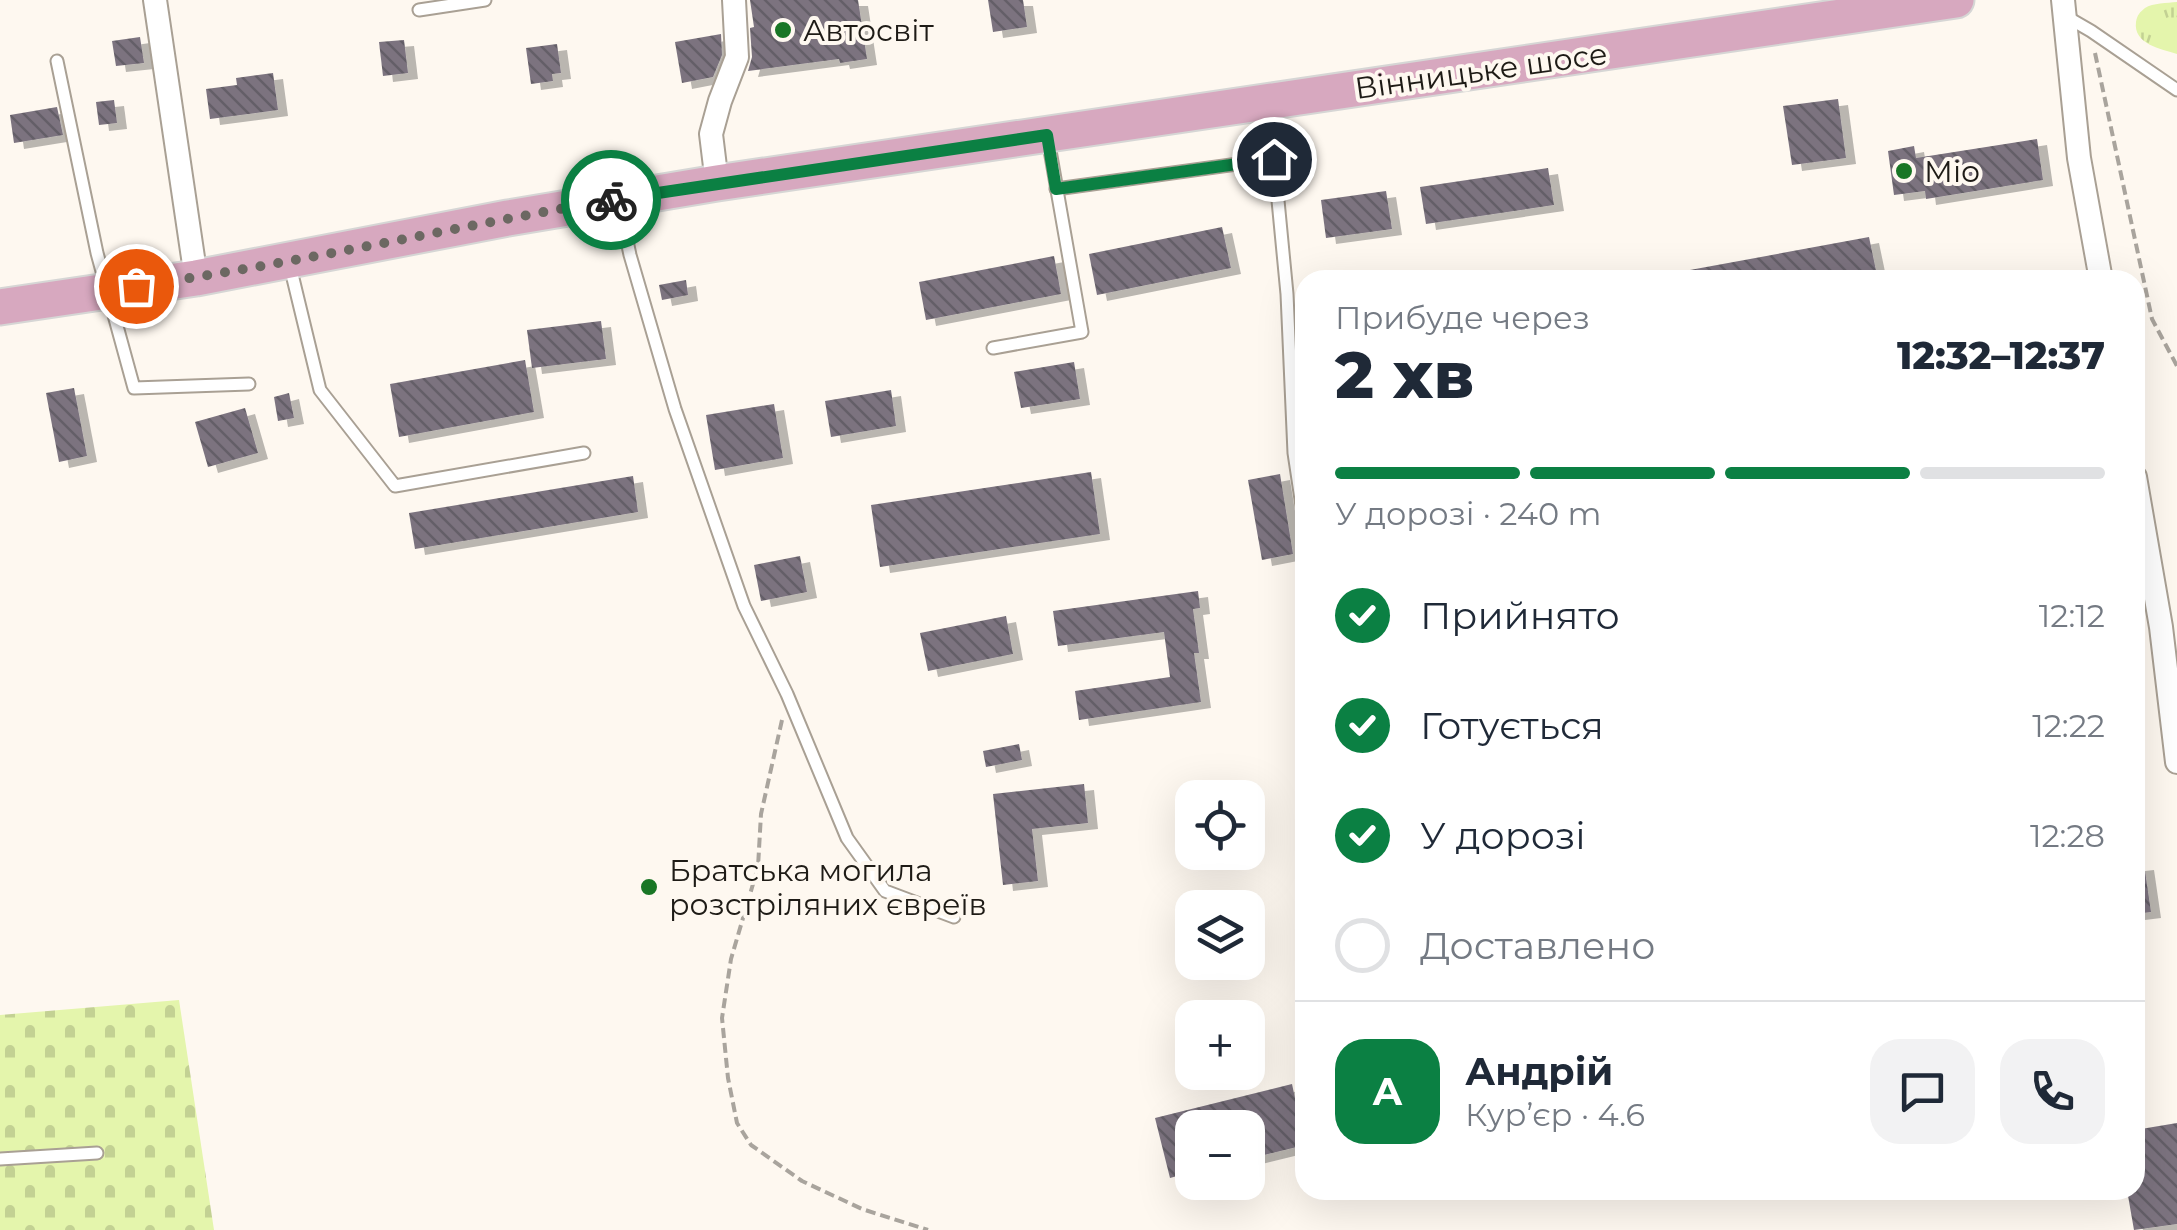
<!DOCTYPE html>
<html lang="uk">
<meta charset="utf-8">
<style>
:root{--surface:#fff;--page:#f2f2f3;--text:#1f2937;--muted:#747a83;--line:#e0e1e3;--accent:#0b8043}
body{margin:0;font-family:Montserrat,sans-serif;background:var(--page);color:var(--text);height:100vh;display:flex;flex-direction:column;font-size:38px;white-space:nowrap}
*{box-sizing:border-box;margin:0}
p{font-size:32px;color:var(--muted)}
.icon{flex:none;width:55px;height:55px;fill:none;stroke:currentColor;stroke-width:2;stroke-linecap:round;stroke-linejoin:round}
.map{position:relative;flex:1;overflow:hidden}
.drawer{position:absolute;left:1295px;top:270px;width:850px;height:930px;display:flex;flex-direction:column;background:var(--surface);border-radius:30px;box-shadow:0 10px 40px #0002}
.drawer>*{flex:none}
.buttons{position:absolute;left:1175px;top:780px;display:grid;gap:20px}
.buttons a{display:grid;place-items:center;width:90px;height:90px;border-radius:20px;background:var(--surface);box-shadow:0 10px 40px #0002;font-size:50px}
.pin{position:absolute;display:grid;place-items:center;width:85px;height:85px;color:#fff;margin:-42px;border:5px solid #fff;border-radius:50%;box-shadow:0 2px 10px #0007}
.courier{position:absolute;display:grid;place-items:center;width:100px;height:100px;margin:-50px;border:8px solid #0b8043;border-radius:50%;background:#fff;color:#222;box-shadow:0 2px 12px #0007}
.overview em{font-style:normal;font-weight:800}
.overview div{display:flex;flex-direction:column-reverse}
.overview{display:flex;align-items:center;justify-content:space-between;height:170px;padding:0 40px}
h1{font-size:65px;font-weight:800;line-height:75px}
.bar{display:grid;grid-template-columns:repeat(4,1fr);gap:15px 10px;align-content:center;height:120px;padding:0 40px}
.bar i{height:12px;border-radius:8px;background:var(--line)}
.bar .on{background:var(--accent)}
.bar p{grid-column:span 4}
.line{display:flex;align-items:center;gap:25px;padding:0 40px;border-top:2px solid var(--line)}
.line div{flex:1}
.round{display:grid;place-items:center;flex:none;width:105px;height:105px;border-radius:30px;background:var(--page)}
ol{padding:0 40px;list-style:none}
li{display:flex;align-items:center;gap:30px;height:110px}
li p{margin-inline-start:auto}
li .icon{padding:10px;border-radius:50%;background:var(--accent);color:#fff;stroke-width:4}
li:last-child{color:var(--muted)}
li i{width:55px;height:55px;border:5px solid var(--line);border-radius:50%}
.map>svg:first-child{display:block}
.grass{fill:url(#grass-tufts)}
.cemetery{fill:url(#cemetery-stones)}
.building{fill:url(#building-back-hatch);filter:url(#shadow)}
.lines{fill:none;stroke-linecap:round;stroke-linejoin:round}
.service-casing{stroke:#a9a094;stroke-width:15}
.minor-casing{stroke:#a9a094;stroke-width:26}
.primary-casing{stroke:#d6d6d5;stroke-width:39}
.path{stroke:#a9a49d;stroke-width:4;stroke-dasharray:10 5;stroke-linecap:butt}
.service{stroke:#fff;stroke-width:11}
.minor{stroke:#fff;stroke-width:22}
.primary{stroke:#d7a8bf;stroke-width:35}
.done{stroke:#6c6862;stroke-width:10;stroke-dasharray:0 18}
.route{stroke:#0b8043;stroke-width:12}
.poi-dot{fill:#197625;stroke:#fef8f0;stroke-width:4}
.labels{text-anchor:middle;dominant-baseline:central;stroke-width:8;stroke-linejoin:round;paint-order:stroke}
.poi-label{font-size:30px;fill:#1e1b16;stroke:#fef8f0;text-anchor:start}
.street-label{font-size:30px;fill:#1e1b16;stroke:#fef8f0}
</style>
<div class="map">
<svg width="2177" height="1230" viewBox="0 0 2177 1230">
<defs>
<pattern id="grass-tufts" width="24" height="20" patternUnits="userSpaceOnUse" patternTransform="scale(2.5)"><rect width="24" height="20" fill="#e4f5ac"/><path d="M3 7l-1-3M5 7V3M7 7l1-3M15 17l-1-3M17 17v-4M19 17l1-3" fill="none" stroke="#c3d193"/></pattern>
<pattern id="cemetery-stones" width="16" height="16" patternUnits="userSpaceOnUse" patternTransform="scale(2.5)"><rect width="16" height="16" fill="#e4f5ac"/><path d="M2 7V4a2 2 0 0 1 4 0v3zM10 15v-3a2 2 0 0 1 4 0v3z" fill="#c3d193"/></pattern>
<pattern id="building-back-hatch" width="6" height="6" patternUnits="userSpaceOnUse" patternTransform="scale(2.5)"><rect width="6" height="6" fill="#7b737f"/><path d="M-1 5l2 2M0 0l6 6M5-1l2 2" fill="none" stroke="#645e67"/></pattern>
<filter id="shadow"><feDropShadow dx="10" dy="6" stdDeviation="0" flood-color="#0004"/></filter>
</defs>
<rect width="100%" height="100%" fill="#fef8f0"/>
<!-- grass -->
<path class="grass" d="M2177,2V54C2161,49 2133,44 2136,22C2137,15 2140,12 2145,8C2153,3 2167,3 2177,2Z"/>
<!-- cemetery -->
<polygon class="cemetery" points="179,1000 214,1230 0,1230 0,1015"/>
<!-- building -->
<g class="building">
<polygon points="750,0 858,0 867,59 840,63 839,59 748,71 752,57 750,28 754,27"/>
<polygon points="988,0 1023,0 1027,27 993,32"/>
<polygon points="721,34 722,55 713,77 682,83 675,42"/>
<polygon points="140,37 144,63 116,66 112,41"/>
<polygon points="404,40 408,73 383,76 379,42"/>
<polygon points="557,44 561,73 552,74 553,81 531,84 526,48"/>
<polygon points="273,73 278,110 210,119 206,89 237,85 236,78"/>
<polygon points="1838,99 1846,158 1792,165 1783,106"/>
<polygon points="114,100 117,123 99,125 96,102"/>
<polygon points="57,107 63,135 14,143 10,115"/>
<polygon points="2037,139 2043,180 1926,199 1925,191 1894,195 1888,151 1914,146 1916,158"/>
<polygon points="1548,168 1554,205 1426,224 1420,187"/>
<polygon points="1386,191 1392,229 1326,238 1321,200"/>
<polygon points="1222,227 1231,268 1097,295 1089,254"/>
<polygon points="1869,237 1878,280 1680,280 1679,272"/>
<polygon points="1054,256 1061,294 926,320 919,282"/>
<polygon points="686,280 688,295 662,300 659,285"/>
<polygon points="601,321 606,359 532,368 527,330"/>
<polygon points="525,360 534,412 399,437 390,384"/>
<polygon points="1074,362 1080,399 1021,408 1014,372"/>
<polygon points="74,388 87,456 59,462 46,393"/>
<polygon points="891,390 896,426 831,437 825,401"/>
<polygon points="289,393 294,418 278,421 274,397"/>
<polygon points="774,404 783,458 715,470 706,415"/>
<polygon points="245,408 258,453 208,467 195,422"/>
<polygon points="1091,472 1100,534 880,567 871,505"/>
<polygon points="1280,474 1293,554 1262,560 1248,480"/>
<polygon points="633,476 638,512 415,549 409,513"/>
<polygon points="800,556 807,592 761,601 754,565"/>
<polygon points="1198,591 1200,608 1193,609 1199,653 1194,653 1201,702 1079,720 1075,691 1170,677 1164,632 1058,646 1053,611"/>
<polygon points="1006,616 1013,654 928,671 920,633"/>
<polygon points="1019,744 1022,760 986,767 983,751"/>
<polygon points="1084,784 1088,823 1032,829 1038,881 1003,885 993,794"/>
<polygon points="2144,864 2151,912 2135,914 2135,865"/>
<polygon points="1292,1084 1305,1145 1248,1159 1248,1128 1192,1128 1192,1172 1170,1178 1155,1118"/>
<polygon points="2177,1123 2177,1224 2134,1230 2127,1190 2135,1190 2135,1130"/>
</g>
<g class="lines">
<defs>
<g id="service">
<polyline points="419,10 485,0"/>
<polyline points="2065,16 2091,31 2177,90"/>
<polyline points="57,61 97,253 134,388 249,384"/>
<polyline points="1056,189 1274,159 1287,294 1294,453 1305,526"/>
<polyline points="619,203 630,255 675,409 744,606 787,694 847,838 885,891 954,917"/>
<polyline points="290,266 320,390 395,486 584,453"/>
<polyline points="993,348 1082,332 1048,139"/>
<polyline points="0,1159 97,1153"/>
</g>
<g id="minor">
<polyline points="155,0 196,278"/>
<polyline points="2063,0 2079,158 2101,280"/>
<polyline points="717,183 711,134 720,101 737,57 734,0"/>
<polyline points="2135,477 2161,627 2177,762"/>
</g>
<polyline id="primary" points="0,307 196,278 508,218 717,183 1956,0"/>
</defs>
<!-- service casing -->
<use href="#service" class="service-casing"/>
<!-- minor casing -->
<use href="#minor" class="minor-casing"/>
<!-- primary casing -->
<use href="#primary" class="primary-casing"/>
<!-- path -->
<g class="path">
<polyline points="2095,53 2152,319 2177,366"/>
<polyline points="782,720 761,814 758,867 731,959 722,1018 728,1078 737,1123 751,1145 802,1181 862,1209 928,1230"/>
</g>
<!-- service -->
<use href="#service" class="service"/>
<!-- minor -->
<use href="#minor" class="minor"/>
<!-- primary -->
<use href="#primary" class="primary"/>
</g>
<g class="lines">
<!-- done -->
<path class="done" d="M136,286C296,264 453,227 611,200"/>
<!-- route -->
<polyline class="route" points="611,200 1047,135 1056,189 1274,159"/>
</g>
<!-- markers -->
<g class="poi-dot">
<circle cx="783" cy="30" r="10"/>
<circle cx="1904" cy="171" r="10"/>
<circle cx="649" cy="887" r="10"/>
</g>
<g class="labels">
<!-- poi labels -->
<g class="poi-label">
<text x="803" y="30">Автосвіт</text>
<text x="1924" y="171">Міо</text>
<text x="669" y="870">Братська могила<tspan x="669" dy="34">розстріляних євреїв</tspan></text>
</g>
<!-- street labels -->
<g class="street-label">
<text transform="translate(1481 71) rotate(-8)">Вінницьке шосе</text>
</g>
</g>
</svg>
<div class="buttons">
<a><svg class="icon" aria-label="locate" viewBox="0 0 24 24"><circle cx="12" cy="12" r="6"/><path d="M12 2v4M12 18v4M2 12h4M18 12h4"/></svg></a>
<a><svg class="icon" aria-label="layers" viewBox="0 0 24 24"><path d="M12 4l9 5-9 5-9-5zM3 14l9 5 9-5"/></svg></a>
<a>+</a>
<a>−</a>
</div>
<div class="pin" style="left:136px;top:286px;background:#ea580c"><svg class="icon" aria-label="bag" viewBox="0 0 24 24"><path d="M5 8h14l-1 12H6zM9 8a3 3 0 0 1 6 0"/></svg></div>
<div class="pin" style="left:1274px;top:159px;background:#1f2937"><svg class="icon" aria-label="home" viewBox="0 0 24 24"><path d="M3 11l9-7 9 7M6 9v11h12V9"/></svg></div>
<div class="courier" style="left:611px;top:200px"><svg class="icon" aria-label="bike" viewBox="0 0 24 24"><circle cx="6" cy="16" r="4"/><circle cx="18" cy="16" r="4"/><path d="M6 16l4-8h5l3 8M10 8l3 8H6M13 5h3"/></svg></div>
<section class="drawer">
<div class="overview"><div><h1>2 хв</h1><p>Прибуде через</p></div><em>12:32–12:37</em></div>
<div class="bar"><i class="on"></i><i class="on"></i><i class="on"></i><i></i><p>У дорозі · 240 m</p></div>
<ol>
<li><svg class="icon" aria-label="check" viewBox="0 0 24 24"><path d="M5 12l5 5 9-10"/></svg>Прийнято<p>12:12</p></li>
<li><svg class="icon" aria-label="check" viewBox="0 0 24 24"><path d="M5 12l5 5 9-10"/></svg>Готується<p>12:22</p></li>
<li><svg class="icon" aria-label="check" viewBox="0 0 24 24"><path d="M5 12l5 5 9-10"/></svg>У дорозі<p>12:28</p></li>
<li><i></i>Доставлено</li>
</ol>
<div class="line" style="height:180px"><b class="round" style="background:var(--accent);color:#fff">А</b><div><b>Андрій</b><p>Кур’єр · 4.6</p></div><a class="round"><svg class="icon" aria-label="chat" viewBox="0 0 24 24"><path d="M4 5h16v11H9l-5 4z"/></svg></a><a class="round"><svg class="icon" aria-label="phone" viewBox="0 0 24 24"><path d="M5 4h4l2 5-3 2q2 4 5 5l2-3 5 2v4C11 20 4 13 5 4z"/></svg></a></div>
</section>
</div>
